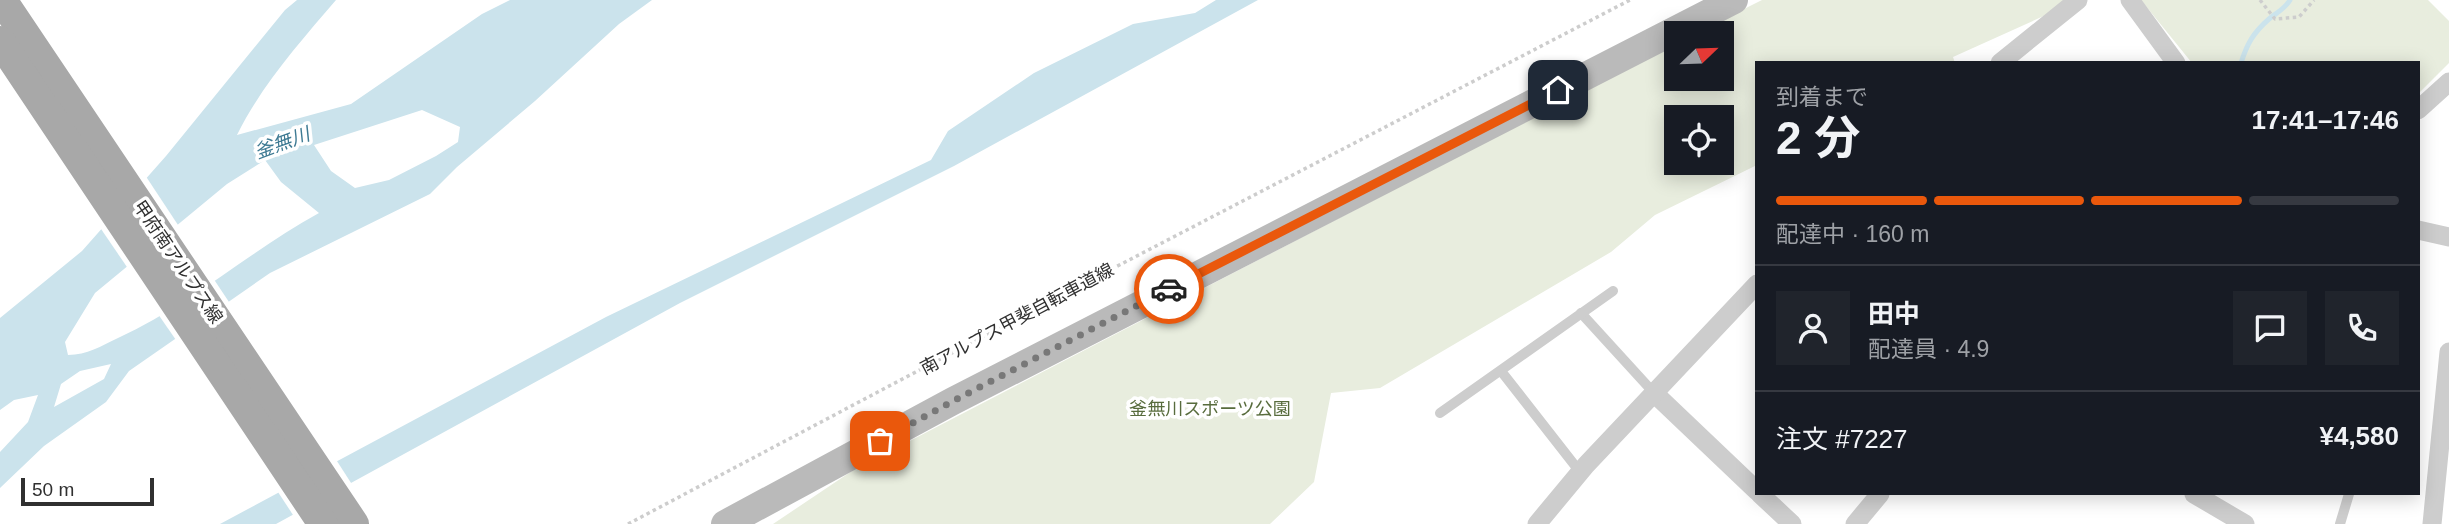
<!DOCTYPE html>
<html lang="ja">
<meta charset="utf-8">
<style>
:root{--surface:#171b24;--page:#20242c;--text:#f1f3f6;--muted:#9ea1a6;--line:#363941;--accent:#ea580c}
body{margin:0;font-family:Arial,"Noto Sans JP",sans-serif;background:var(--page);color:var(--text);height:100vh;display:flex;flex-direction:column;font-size:26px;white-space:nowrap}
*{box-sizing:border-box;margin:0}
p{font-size:23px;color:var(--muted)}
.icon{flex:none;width:38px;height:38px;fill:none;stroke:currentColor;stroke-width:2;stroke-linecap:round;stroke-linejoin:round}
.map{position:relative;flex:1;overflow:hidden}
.side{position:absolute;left:1755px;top:61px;width:665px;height:434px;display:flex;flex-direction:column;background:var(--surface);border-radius:0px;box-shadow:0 4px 18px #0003}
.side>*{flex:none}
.needle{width:46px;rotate:67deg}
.tools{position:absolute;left:1664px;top:21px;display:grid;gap:14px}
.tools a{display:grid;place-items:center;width:70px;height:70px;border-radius:0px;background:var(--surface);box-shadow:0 4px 18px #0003;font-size:35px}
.scale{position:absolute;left:21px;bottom:18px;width:133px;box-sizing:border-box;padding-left:7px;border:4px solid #303030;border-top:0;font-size:19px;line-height:24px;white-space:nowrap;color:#303030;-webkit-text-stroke:5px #fff;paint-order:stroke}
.pin{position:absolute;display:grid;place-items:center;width:60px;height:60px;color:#fff;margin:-30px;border-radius:14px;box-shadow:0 4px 10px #0006}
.courier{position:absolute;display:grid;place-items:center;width:70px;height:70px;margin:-35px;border:5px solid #ea580c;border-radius:50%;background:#fff;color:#222;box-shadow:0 2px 9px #0007}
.overview em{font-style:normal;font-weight:700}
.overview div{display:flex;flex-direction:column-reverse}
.overview{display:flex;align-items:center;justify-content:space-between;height:119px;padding:0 21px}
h1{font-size:46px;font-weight:700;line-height:52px}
.bar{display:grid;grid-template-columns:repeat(4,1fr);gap:10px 7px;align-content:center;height:84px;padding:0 21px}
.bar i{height:9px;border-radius:5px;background:var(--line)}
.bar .selected{background:var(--accent)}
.bar p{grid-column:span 4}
.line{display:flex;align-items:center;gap:18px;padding:0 21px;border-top:2px solid var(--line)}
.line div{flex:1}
.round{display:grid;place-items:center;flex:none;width:74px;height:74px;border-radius:0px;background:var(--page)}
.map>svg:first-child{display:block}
.green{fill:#e8edde;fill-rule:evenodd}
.water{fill:#cbe3ec;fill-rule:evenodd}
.pier{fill:#fff}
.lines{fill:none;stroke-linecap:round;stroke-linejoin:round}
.stream{stroke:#cbe3ec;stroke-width:5}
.path{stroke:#cdcdcd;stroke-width:3.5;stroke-dasharray:3.5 3.5;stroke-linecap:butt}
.service{stroke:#cdcdcd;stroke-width:10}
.minor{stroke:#cdcdcd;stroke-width:19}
.secondary{stroke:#bababa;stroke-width:28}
.primary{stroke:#a8a8a8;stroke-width:30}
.done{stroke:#787878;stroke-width:7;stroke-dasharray:0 12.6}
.route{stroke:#ea580c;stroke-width:9}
.labels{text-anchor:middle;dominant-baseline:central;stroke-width:7;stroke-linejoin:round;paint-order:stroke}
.street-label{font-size:18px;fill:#303030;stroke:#fff}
.park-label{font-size:18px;fill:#586c3d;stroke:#fff}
.water-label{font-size:19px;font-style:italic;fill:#3e7a93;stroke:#fff}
</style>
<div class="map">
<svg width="2449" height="524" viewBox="0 0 2449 524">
<rect width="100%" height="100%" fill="#fff"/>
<!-- green -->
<g class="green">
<path d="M1762,0H2069L2057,10L1953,57L1955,63H1757V165L1655,215L1611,252L1380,388L1331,393L1314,482L1270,524H773L852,471L1676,43V79H1722V33H1696ZM1676,117H1722V163H1676Z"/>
<polygon points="2141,0 2428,0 2449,21 2449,63 2419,93 2418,63 2192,63"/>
</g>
<!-- water -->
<g class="water">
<path d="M297,0H336C300,42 261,86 237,135L351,104L482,14L510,0H652L619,24L535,101L457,167L430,194L270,273L129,371L106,402L44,446L0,488V452L28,422L38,395L14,400L0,410V318L82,251L166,156L285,10ZM422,110L460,127L458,142L436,156L389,180L355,188L331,171L314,145ZM265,160L281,182L319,213C250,251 190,305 118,338C101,346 87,355 68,355L65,342L95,293L227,184ZM111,364L104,379L54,407L61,384L80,371Z"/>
<polygon points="1216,0 1258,0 954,166 680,303 276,524 220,524 606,317 931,160 948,131 1034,73 1133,24 1195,13"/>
</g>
<!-- pier -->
<g class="pier">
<polygon points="145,175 180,228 129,270 99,226"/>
<polygon points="213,278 231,305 178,343 158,314"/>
<polygon points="335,458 353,486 295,518 276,489"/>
</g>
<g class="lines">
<!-- stream -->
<path class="stream" d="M2241,63C2247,44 2253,33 2269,19C2276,13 2285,9 2290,0"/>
<!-- path -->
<g class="path">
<polyline points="2260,0 2275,19 2299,17 2314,0"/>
<polyline points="628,524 1052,300 1630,0"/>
</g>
<!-- service -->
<g class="service">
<polyline points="1581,313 1654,393"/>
<polyline points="1501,371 1580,472"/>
<polyline points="1440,413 1613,291"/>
<polyline points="2340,524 2349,494"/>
</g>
<!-- minor -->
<g class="minor">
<polyline points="2130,0 2176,63"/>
<polyline points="2000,63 2078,0"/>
<polyline points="2418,110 2449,82"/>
<polyline points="2418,230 2449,237"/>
<polyline points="1654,393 1757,491"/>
<polyline points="1760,494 1792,524"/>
<polyline points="2194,494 2245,524"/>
<polyline points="1537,524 1586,465 1757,284"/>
<polyline points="1855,524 1880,494"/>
<polyline points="2432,524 2449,352"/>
</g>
<!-- secondary -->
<polyline class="secondary" points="725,524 953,401 1734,0"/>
<!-- primary -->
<g class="primary">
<polyline points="2,0 354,524"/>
<polyline points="0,41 323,524"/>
</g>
</g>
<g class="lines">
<!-- done -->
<polyline class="done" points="880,441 953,401 1169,289"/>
<!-- route -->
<polyline class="route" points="1169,289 1558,90"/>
</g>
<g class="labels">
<!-- street labels -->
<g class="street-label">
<text transform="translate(178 262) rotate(56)">甲府南アルプス線</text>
<text transform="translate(1017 319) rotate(-28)">南アルプス甲斐自転車道線</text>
</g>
<!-- park labels -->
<g class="park-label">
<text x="1210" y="409">釜無川スポーツ公園</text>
</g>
<!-- water labels -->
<g class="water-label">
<text transform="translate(282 143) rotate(-20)">釜無川</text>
</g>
</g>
</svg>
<div class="tools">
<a><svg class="needle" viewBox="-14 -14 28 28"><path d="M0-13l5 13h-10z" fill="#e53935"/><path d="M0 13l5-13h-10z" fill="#9ea1a6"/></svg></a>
<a><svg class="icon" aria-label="locate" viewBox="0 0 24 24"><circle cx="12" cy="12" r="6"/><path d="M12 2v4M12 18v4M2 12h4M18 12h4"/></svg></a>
</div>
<div class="scale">50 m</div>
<div class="pin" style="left:880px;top:441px;background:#ea580c"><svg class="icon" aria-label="bag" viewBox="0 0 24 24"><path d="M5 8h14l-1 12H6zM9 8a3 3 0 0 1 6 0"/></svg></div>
<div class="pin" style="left:1558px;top:90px;background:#1f2937"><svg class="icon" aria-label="home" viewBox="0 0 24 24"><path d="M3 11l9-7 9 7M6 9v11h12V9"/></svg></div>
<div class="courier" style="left:1169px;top:289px"><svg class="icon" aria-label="car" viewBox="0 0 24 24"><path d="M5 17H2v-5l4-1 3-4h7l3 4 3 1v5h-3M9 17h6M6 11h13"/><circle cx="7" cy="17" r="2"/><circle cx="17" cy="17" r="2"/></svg></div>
<section class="side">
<div class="overview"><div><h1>2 分</h1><p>到着まで</p></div><em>17:41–17:46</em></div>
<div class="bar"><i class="selected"></i><i class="selected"></i><i class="selected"></i><i></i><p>配達中 · 160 m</p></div>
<div class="line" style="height:126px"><a class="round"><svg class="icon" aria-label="person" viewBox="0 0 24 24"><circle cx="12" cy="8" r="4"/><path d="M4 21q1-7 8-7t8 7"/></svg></a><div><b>田中</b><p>配達員 · 4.9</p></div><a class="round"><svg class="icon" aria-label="chat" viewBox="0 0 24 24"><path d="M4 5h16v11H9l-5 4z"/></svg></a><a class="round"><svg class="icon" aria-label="phone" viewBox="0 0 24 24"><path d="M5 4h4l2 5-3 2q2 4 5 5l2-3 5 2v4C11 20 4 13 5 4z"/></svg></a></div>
<div class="line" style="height:91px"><div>注文 #7227</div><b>¥4,580</b></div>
</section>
</div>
